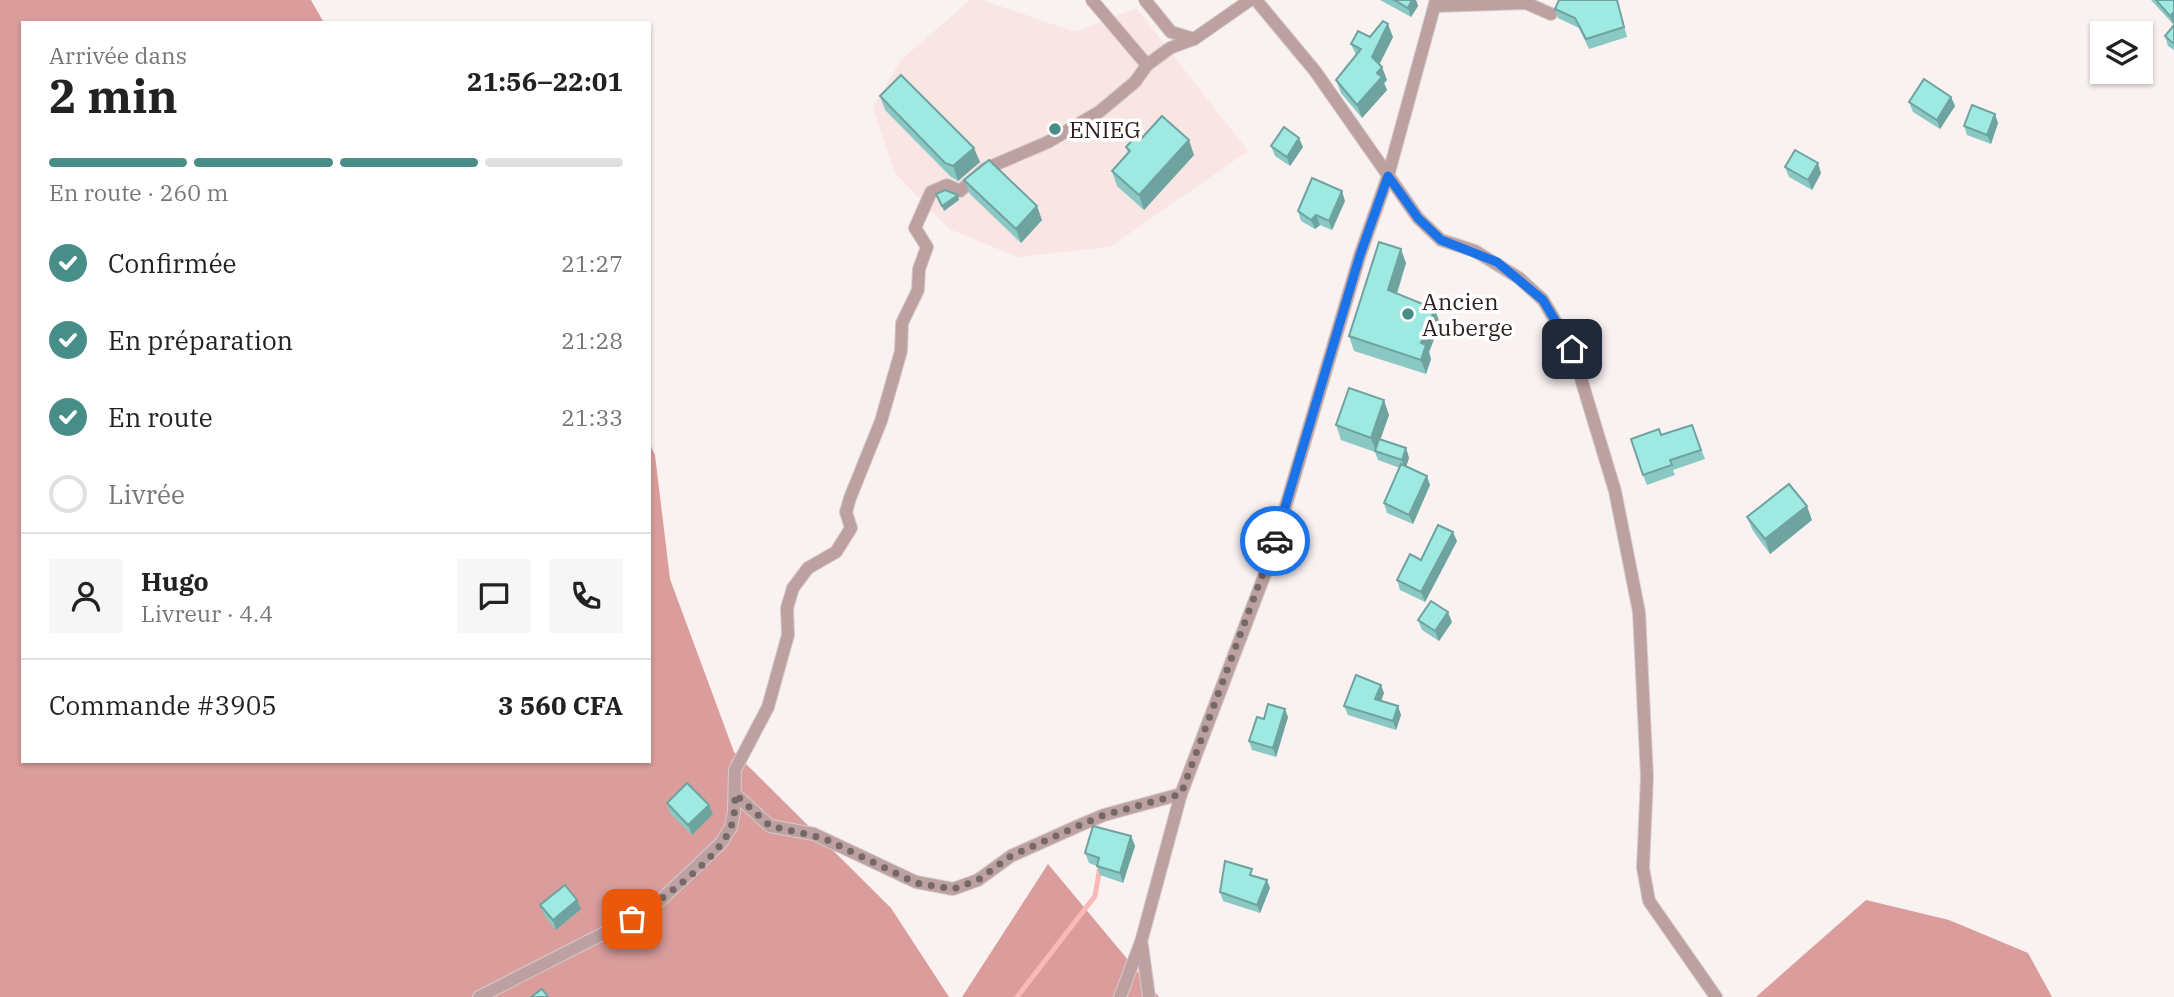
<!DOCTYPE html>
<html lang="fr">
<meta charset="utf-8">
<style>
:root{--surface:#fff;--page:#f6f6f6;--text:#222;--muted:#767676;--line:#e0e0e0;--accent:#478e89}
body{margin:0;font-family:"IBM Plex Serif",serif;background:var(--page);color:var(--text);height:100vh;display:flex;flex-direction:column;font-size:26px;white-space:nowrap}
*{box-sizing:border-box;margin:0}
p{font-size:23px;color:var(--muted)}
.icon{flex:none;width:38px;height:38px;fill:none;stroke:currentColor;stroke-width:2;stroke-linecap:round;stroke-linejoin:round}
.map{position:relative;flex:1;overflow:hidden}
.sheet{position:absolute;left:21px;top:21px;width:630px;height:742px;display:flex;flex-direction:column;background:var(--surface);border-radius:0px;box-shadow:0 2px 5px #0004}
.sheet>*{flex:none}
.buttons{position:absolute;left:2090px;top:21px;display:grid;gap:14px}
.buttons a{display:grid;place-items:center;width:63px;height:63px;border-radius:0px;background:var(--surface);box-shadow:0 2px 5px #0004;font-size:35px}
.pin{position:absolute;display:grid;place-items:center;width:60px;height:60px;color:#fff;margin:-30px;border-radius:14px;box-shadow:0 4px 10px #0006}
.courier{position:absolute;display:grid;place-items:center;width:70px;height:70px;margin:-35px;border:5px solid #1a73e8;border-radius:50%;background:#fff;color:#222;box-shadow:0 2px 9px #0007}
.headline em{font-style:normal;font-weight:800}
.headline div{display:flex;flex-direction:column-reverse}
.headline{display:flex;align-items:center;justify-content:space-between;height:119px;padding:0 28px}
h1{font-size:46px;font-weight:800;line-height:52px}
.bar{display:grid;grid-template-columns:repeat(4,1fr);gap:10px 7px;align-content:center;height:84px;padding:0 28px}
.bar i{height:9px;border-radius:5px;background:var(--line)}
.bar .selected{background:var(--accent)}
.bar p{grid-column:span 4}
.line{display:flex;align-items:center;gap:18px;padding:0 28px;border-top:2px solid var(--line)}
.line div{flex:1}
.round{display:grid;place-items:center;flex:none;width:74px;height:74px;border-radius:0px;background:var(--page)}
ol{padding:0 28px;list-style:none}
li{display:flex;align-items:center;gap:21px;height:77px}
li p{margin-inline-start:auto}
li .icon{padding:7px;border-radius:50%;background:var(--accent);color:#fff;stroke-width:4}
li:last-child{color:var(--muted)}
li i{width:38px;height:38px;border:4px solid var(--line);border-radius:50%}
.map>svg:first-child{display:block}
.built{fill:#f8e5e4}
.forest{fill:#da9d9b}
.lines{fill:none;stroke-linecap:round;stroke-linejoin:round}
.stream{stroke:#f9bab7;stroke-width:5}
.minor-casing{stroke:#d5cbcb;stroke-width:14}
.minor{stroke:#bda1a0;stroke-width:12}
.wall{fill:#89c8c3}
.shaded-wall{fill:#6fa39f}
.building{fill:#9fe9e3;stroke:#6fa39f;stroke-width:2}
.done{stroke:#756968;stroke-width:7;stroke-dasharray:0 12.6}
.route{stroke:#1a73e8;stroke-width:9}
.poi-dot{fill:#478e89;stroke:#fff;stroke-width:2.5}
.labels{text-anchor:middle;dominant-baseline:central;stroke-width:7;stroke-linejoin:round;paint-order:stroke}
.poi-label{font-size:23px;fill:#2e201f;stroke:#fff;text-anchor:start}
</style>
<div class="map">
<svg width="2174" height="997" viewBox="0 0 2174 997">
<rect width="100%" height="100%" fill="#faf1f1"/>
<!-- built -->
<polygon class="built" points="970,0 982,0 1075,32 1136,8 1248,151 1110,247 1018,257 949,229 895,173 873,107 901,60"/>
<!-- forest -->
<g class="forest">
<polygon points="0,0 311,0 324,23 23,23 23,761 649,761 649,442 655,455 670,579 734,752 891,908 949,997 0,997"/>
<polygon points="1048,864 1159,997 962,997"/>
<polygon points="1866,900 1949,920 2028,953 2052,997 1756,997"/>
</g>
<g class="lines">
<!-- stream -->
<polyline class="stream" points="1017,997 1095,896 1100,867"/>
<defs>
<g id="minor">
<polyline points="1092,0 1147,65"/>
<polyline points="1145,0 1171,32 1194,39"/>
<polyline points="1256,0 1315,71 1418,218 1441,240 1475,251 1519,278 1543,300 1572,349 1615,491 1639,612 1647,777 1643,868 1649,901 1716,997"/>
<polyline points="1435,6 1526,3 1551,14"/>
<polyline points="735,794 770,826 814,834 916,882 953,889 978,880 1011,856 1078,826 1104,815 1181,794"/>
<polyline points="1142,945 1149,997"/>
<polyline points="479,997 632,919 661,900 721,843 731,827 734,812 735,770 768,707 788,635 787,608 793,588 808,568 836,552 851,528 846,512 850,498 881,421 901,351 902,323 918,290 919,269 927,247 915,228 931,192 947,185 960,191 985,169 1048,142 1099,112 1135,82 1147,65 1170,48 1194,39 1250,0"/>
<polyline points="1120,997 1141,942 1181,794 1268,566 1360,255 1388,176 1436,0"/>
</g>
</defs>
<!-- minor casing -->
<use href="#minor" class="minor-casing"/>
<!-- minor -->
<use href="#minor" class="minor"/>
</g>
<!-- wall -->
<g class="wall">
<polygon points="1380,0 1416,0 1418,6 1411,17"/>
<polygon points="1559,0 1617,0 1627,37 1589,49 1579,28 1558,18 1555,9"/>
<polygon points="2151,0 2174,0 2174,23 2173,24"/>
<polygon points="2174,25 2174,50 2168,46 2165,36"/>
<polygon points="1370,37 1393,37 1379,65 1387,80 1384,83 1387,90 1362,118 1341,93 1336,80 1356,55 1351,44"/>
<polygon points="880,96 980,162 958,181 951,177 885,110"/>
<polygon points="1951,97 1955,106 1940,129 1913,112 1909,102"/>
<polygon points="1998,123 1991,144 1967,135 1964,126"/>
<polygon points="1271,146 1303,147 1290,166 1275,156"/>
<polygon points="1126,147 1194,155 1144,210 1117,186 1112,171 1128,153"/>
<polygon points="1785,167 1821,173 1812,190 1789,177"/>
<polygon points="964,180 1042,220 1021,243 970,194"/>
<polygon points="1345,201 1332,230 1320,225 1315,229 1301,221 1298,211"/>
<polygon points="1406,263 1397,294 1440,324 1429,352 1431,359 1426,374 1354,351 1349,336"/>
<polygon points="1389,415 1380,439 1406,448 1409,458 1406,467 1430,485 1413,524 1387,513 1384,503 1400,468 1378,460 1375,452 1341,440 1336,425"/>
<polygon points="1692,425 1705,459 1673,470 1675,475 1647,485 1643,475 1661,435"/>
<polygon points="1747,517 1812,520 1770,554 1753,531"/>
<polygon points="1457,541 1425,602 1400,590 1397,580 1421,560"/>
<polygon points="1418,620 1452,622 1439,641 1422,630"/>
<polygon points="1384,693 1381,701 1401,715 1396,730 1348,715 1344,706"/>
<polygon points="1288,717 1276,757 1252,750 1249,741"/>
<polygon points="667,803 709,805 713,814 692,835 670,813"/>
<polygon points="1131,836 1135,846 1123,883 1100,875 1097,866 1089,863 1085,853"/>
<polygon points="1254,876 1270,888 1260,913 1223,901 1220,892"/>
<polygon points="577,900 581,909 556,930 544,915 540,905"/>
</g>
<!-- shaded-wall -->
<g class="shaded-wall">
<polygon points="1412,0 1416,0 1418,6 1411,17 1408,8"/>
<polygon points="2174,12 2174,23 2173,24 2170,16"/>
<polygon points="1388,24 1393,37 1376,71 1372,57"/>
<polygon points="1382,67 1387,80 1384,83 1387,90 1362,118 1357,105"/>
<polygon points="1951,97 1955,106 1940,129 1937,120"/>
<polygon points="1995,114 1998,123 1991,144 1987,135"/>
<polygon points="1299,138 1303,147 1290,166 1287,157"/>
<polygon points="1189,140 1194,155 1144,210 1139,195"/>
<polygon points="974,148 980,162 958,181 953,166"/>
<polygon points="1818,163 1821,173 1812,190 1808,180"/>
<polygon points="1342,191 1345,201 1332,230 1329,221"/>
<polygon points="958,195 959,200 944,211 942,206"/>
<polygon points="1037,206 1042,220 1021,243 1016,229"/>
<polygon points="1316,215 1320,225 1315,229 1311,220"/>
<polygon points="1401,249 1406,263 1393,305 1388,290"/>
<polygon points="1435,309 1440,324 1429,352 1431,359 1426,374 1421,360 1421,343"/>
<polygon points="1384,400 1389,415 1376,452 1371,438"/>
<polygon points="1406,448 1409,458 1405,470 1402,460"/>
<polygon points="1427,476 1430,485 1413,524 1409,515"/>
<polygon points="1807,506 1812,520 1770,554 1765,539"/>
<polygon points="1453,532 1457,541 1425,602 1421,592"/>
<polygon points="1448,612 1452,622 1439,641 1435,631"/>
<polygon points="1381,685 1384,693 1378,708 1375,699"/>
<polygon points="1398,706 1401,715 1396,730 1393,721"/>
<polygon points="1285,709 1288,717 1276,757 1273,748"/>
<polygon points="709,805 713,814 692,835 688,825"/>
<polygon points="1131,836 1135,846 1123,883 1120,873"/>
<polygon points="1267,880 1270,888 1260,913 1257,905"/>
<polygon points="577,900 581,909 556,930 553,920"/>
</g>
<!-- building -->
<g class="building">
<polygon points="1394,0 1412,0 1408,8"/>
<polygon points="1559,0 1617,0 1624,27 1586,39 1575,18 1555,9"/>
<polygon points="2156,0 2174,0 2174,12 2170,16"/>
<polygon points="1383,21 1388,24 1372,57 1382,67 1377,73 1382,77 1357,105 1336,80 1361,49 1351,44 1358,31 1370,37"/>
<polygon points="2174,25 2174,44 2165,36"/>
<polygon points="901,75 974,148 953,166 945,163 880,96"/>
<polygon points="1924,79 1951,97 1937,120 1909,102"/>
<polygon points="1972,105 1995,114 1987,135 1964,126"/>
<polygon points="1162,116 1189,140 1139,195 1112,171 1130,151 1126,147 1137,135 1141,139"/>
<polygon points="1284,127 1299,138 1287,157 1271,146"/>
<polygon points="1795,150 1818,163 1808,180 1785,167"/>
<polygon points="989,160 1037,206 1016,229 964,180"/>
<polygon points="1312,178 1342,191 1329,221 1316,215 1311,220 1298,211"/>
<polygon points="945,190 958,195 942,206 936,194"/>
<polygon points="1379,242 1401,249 1388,290 1435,309 1421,343 1426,345 1421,360 1349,336"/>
<polygon points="1349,388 1384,400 1371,438 1336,425"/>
<polygon points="1692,425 1701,450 1670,460 1672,465 1643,475 1631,439 1659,429 1661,435"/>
<polygon points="1379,439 1406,448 1402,460 1375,451"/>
<polygon points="1401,464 1427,476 1409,515 1384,503"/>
<polygon points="1789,484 1807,506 1765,539 1747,517"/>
<polygon points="1438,525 1453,532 1421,592 1397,580 1410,554 1421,560"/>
<polygon points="1431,601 1448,612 1435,631 1418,620"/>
<polygon points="1356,675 1381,685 1375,699 1398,706 1393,721 1344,706"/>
<polygon points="1268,704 1285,709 1273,748 1249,741 1257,717 1264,719"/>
<polygon points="687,783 709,805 688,825 667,803"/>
<polygon points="1093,826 1131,836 1120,873 1097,866 1099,858 1085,853"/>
<polygon points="1225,861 1252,869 1250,875 1267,880 1257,905 1220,892"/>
<polygon points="565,885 577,900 553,920 540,905"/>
<polygon points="542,989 548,997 531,997"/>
</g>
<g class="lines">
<!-- done -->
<path class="done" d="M632,919C663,898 717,861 731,827C735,816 735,805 735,794L770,826L823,838L916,883L953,889L978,880L1011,856L1078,826L1104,815L1181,794L1275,541"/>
<!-- route -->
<polyline class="route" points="1275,541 1360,255 1388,176 1418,218 1441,240 1497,262 1543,300 1572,349"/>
</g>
<!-- markers -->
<g class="poi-dot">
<circle cx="1055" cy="129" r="7"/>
<circle cx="1408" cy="314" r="7"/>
</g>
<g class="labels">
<!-- poi labels -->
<g class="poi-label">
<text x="1069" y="129">ENIEG</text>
<text x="1422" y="301">Ancien<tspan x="1422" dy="26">Auberge</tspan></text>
</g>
</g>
</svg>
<div class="buttons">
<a><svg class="icon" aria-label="layers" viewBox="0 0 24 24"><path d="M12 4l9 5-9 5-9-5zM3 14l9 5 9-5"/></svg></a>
</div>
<div class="pin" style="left:632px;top:919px;background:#ea580c"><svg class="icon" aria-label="bag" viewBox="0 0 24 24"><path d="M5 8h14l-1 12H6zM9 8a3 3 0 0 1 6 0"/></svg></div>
<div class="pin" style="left:1572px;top:349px;background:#1f2937"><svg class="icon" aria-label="home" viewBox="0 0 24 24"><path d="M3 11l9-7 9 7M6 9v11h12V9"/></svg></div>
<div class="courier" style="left:1275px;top:541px"><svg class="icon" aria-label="car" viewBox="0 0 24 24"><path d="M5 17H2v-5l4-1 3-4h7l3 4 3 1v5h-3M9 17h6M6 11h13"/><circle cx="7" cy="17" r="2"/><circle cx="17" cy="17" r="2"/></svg></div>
<section class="sheet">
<div class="headline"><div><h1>2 min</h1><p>Arrivée dans</p></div><em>21:56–22:01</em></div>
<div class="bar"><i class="selected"></i><i class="selected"></i><i class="selected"></i><i></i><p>En route · 260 m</p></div>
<ol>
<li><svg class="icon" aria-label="check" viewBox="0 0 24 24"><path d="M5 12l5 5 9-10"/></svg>Confirmée<p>21:27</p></li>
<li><svg class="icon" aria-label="check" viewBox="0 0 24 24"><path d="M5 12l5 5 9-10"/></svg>En préparation<p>21:28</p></li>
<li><svg class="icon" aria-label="check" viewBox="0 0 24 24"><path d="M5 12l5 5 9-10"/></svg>En route<p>21:33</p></li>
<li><i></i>Livrée</li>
</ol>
<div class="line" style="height:126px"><a class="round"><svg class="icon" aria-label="person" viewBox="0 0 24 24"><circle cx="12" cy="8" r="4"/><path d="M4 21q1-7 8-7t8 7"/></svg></a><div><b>Hugo</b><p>Livreur · 4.4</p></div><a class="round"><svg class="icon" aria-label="chat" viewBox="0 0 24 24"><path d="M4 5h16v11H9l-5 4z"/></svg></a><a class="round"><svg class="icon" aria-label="phone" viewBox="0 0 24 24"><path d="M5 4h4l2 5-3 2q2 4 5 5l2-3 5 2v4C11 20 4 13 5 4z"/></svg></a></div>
<div class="line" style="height:91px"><div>Commande #3905</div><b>3 560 CFA</b></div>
</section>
</div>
